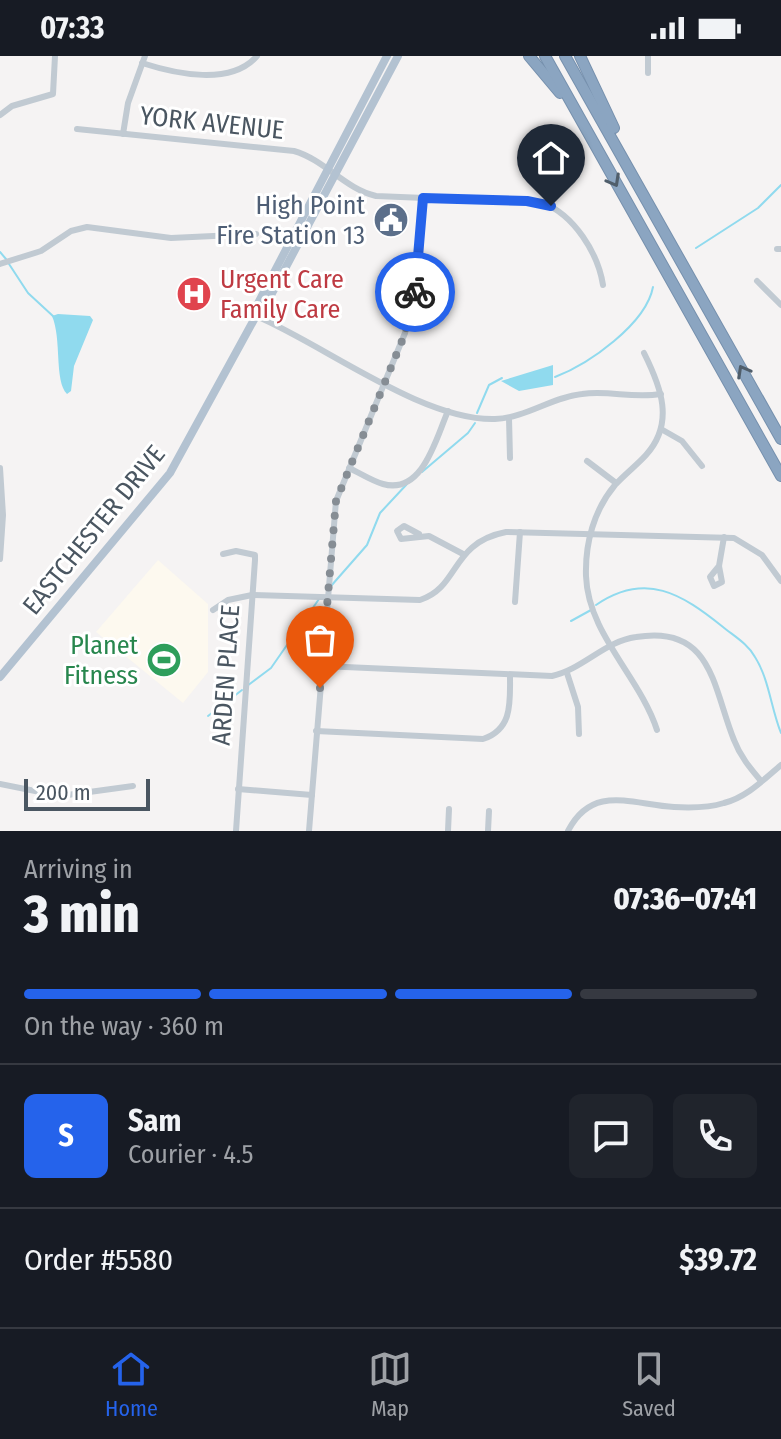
<!DOCTYPE html>
<meta charset="utf-8">
<style>
:root{--surface:#171b24;--page:#20242c;--text:#f1f3f6;--muted:#9ea1a6;--line:#363941;--accent:#2563eb}
body{margin:0;font-family:"Fira Sans Condensed",sans-serif;background:var(--page);color:var(--text);height:100vh;display:flex;flex-direction:column;font-size:30px;white-space:nowrap}
*{box-sizing:border-box;margin:0}
p{font-size:26px;color:var(--muted)}
.icon{flex:none;width:44px;height:44px;fill:none;stroke:currentColor;stroke-width:2;stroke-linecap:round;stroke-linejoin:round}
.map{position:relative;height:775px;overflow:hidden}
.panel{display:flex;flex-direction:column;background:var(--surface);flex:1}
.panel>*{flex:none}
.scale{position:absolute;left:24px;bottom:20px;width:126px;box-sizing:border-box;padding-left:8px;border:4px solid #4a5661;border-top:0;font-size:22px;line-height:28px;white-space:nowrap;color:#4a5661;-webkit-text-stroke:6px #fff;paint-order:stroke}
.pin{position:absolute;display:grid;place-items:center;width:68px;height:68px;color:#fff;margin:-82px -34px;border-radius:50% 50% 50% 0;rotate:-45deg;box-shadow:0 0 8px #0007}
.pin .icon{rotate:45deg}
.courier{position:absolute;display:grid;place-items:center;width:80px;height:80px;margin:-40px;border:6px solid #2563eb;border-radius:50%;background:#fff;color:#222;box-shadow:0 2px 10px #0007}
.headline em{font-style:normal;font-weight:800}
.headline div{display:flex;flex-direction:column-reverse}
.headline{display:flex;align-items:center;justify-content:space-between;height:136px;padding:0 24px}
h1{font-size:52px;font-weight:800;line-height:60px}
.bar{display:grid;grid-template-columns:repeat(4,1fr);gap:12px 8px;align-content:center;height:96px;padding:0 24px}
.bar i{height:10px;border-radius:6px;background:var(--line)}
.bar .active{background:var(--accent)}
.bar p{grid-column:span 4}
.line{display:flex;align-items:center;gap:20px;padding:0 24px;border-top:2px solid var(--line)}
.line div{flex:1}
.round{display:grid;place-items:center;flex:none;width:84px;height:84px;border-radius:12px;background:var(--page)}
.status{display:flex;justify-content:space-between;align-items:center;height:56px;padding:0 40px;background:var(--surface);direction:ltr}
.status svg{height:22px;fill:currentColor}
.tab-bar{display:flex;justify-content:space-around;align-items:center;height:112px;border-top:2px solid var(--line);background:var(--surface);font-size:22px;color:var(--muted)}
.tab-bar a{display:grid;justify-items:center;gap:4px}
.tab-bar .active{color:var(--accent)}
.map>svg:first-child{display:block}
.commercial{fill:#fdf9ef}
.water{fill:#90daee}
.lines{fill:none;stroke-linecap:round;stroke-linejoin:round}
.stream{stroke:#90daee;stroke-width:2}
.building{fill:#cdcfd5}
.highway-casing{stroke:#7690ad;stroke-width:12}
.minor{stroke:#c1cad2;stroke-width:6}
.major{stroke:#b3c2d1;stroke-width:8}
.highway{stroke:#8ba5c1;stroke-width:10}
.oneway{stroke:#505e6b}
.done{stroke:#868d94;stroke-width:8;stroke-dasharray:0 14.4}
.route{stroke:#2563eb;stroke-width:10}
.labels{text-anchor:middle;dominant-baseline:central;stroke-width:6;stroke-linejoin:round;paint-order:stroke}
.street-label{font-size:26px;fill:#4a5661;stroke:#fff}
.service-label{font-size:26px;fill:#4e5e75;stroke:#fff;text-anchor:end}
.health-label{font-size:26px;fill:#be3a42;stroke:#fff;text-anchor:start}
.leisure-label{font-size:26px;fill:#27864d;stroke:#fff;text-anchor:end}
</style>
<div class="status"><b>07:33</b><svg viewBox="0 0 49 12"><path d="M0 12V9h3v3zM5 12V6h3v6zM10 12V3h3v9zM15 12V0h3v12zM26 1h20v11H26zM47 4h2v5h-2z"/></svg></div>
<div class="map">
<svg width="781" height="775" viewBox="0 0 781 775">
<rect width="100%" height="100%" fill="#f5f3f3"/>
<!-- commercial -->
<polygon class="commercial" points="158,504 208,548 208,616 183,647 96,576"/>
<!-- water -->
<g class="water">
<path d="M58,258L90,260L93,264L74,310L71,335L67,338C54,325 62,283 52,260Z"/>
<polygon points="553,309 553,329 519,335 501,325"/>
</g>
<g class="lines">
<!-- stream -->
<g class="stream">
<polyline points="696,192 758,152 781,129"/>
<polyline points="0,196 6,203"/>
<polyline points="9,208 28,237 54,261"/>
<path d="M555,321C589,308 646,268 653,231"/>
<polyline points="477,357 489,329 502,322"/>
<polyline points="422,416 468,377 475,367"/>
<polyline points="331,530 367,489 380,457 407,428"/>
<path d="M596,549C646,515 682,538 723,571C734,580 748,588 755,601C769,623 771,652 781,677"/>
<polyline points="571,565 591,554"/>
<polyline points="247,630 271,612 319,543"/>
<polyline points="208,660 242,634"/>
</g>
</g>
<!-- building -->
<polygon class="building" points="382,156 401,156 400,172 381,172"/>
<g class="lines">
<defs>
<g id="highway">
<polyline points="529,0 560,37"/>
<polyline points="545,0 781,420"/>
<polyline points="565,0 781,383"/>
<polyline points="580,0 614,72"/>
</g>
</defs>
<!-- highway casing -->
<use href="#highway" class="highway-casing"/>
<!-- minor -->
<g class="minor">
<path d="M142,7C176,18 231,30 257,0"/>
<polyline points="648,17 648,0"/>
<polyline points="0,59 12,50 53,38 55,0"/>
<path d="M77,73L294,95C325,104 345,133 376,140L543,147C574,159 598,197 603,229"/>
<polyline points="123,78 128,47 145,0"/>
<polyline points="777,193 781,193"/>
<polyline points="0,208 41,195 71,175 87,171 171,182 256,178"/>
<polyline points="757,225 781,249"/>
<path d="M256,260C323,288 422,365 495,363C526,362 552,341 582,338C610,334 632,343 661,338"/>
<path d="M644,297C661,331 675,367 646,399C637,409 625,418 615,429C594,454 585,487 586,520C588,578 640,621 657,674"/>
<polyline points="509,362 510,402"/>
<polyline points="661,373 682,385 702,410"/>
<polyline points="587,405 616,427"/>
<polyline points="0,412 3,459 0,503"/>
<path d="M349,412C360,417 372,425 383,428C423,439 436,382 448,355"/>
<polyline points="419,478 404,470 397,475 401,483 429,480 463,498"/>
<polyline points="223,498 236,495 255,499 255,504 236,775"/>
<polyline points="719,510 710,521 714,530 722,526 719,510 724,481"/>
<polyline points="515,546 520,476"/>
<path d="M213,554L228,544L252,539L420,544C460,531 450,487 506,476L734,482L762,499L781,525"/>
<path d="M322,610L552,620C583,613 605,585 636,581C713,568 713,633 734,684C740,700 750,712 761,725"/>
<polyline points="567,617 578,651 579,678"/>
<path d="M316,675L483,683C513,673 510,646 510,619"/>
<polyline points="0,728 60,740 133,730"/>
<polyline points="238,733 312,739"/>
<polyline points="309,775 336,445 405,277 419,213 423,142"/>
<polyline points="448,775 449,753"/>
<polyline points="488,775 489,755"/>
<path d="M568,775C593,727 633,749 674,751C691,752 708,752 724,747C747,741 763,724 781,709"/>
</g>
<!-- major -->
<g class="major">
<polyline points="256,260 262,256 398,0"/>
<polyline points="0,621 170,417 256,260 255,253 387,0"/>
</g>
<!-- highway -->
<use href="#highway" class="highway"/>
</g>
<!-- one-way arrows -->
<defs><path id="oneway-chevron" d="M-2-3.5L2.5 0L-2 3.5" fill="none" stroke-width="1.6" stroke-linecap="round" stroke-linejoin="round" transform="scale(2)"/></defs>
<g class="oneway">
<use href="#oneway-chevron" transform="translate(614 125) rotate(61)"/>
<use href="#oneway-chevron" transform="translate(743 315) rotate(-119)"/>
</g>
<g class="lines">
<!-- done -->
<polyline class="done" points="320,632 336,445 404,280 415,236"/>
<!-- route -->
<polyline class="route" points="415,236 423,142 527,145 551,150"/>
</g>
<!-- icons -->
<defs>
<symbol id="civic-disc" viewBox="-11 -11 22 22"><circle r="9.5" fill="#5c6f8a" stroke="#fff"/><path d="M-.6-6.5H3V-4.5H.6V-3L4-1V1h2V6H-6V1h2V-1L-.6-3ZM-1.2 2.5V6h2.4V2.5Z" fill="#fff"/></symbol>
<symbol id="hospital-disc" viewBox="-11 -11 22 22"><circle r="9.5" fill="#e0444e" stroke="#fff"/><path d="M-5-5h3v3.5h4V-5h3V5h-3V1.5h-4V5h-3Z" fill="#fff"/></symbol>
<symbol id="stadium-disc" viewBox="-11 -11 22 22"><circle r="9.5" fill="#2e9e5b" stroke="#fff"/><path d="M0-5a6.5 5 0 1 0 0 10a6.5 5 0 1 0 0-10ZM-3.5-1.8h7v3.6h-7Z" fill="#fff"/></symbol>
</defs>
<g fill-rule="evenodd">
<use href="#civic-disc" x="371" y="144" width="40" height="40"/>
<use href="#hospital-disc" x="174" y="218" width="40" height="40"/>
<use href="#stadium-disc" x="144" y="584" width="40" height="40"/>
</g>
<g class="labels">
<!-- street labels -->
<g class="street-label">
<text transform="translate(212 67) rotate(6)">YORK AVENUE</text>
<text transform="translate(94 474) rotate(-51)">EASTCHESTER DRIVE</text>
<text transform="translate(226 619) rotate(-86)">ARDEN PLACE</text>
</g>
<!-- service labels -->
<g class="service-label">
<text x="365" y="149">High Point<tspan x="365" dy="30">Fire Station 13</tspan></text>
</g>
<!-- health labels -->
<g class="health-label">
<text x="220" y="223">Urgent Care<tspan x="220" dy="30">Family Care</tspan></text>
</g>
<!-- leisure labels -->
<g class="leisure-label">
<text x="138" y="589">Planet<tspan x="138" dy="30">Fitness</tspan></text>
</g>
</g>
</svg>
<div class="scale">200 m</div>
<div class="pin" style="left:320px;top:632px;background:#ea580c"><svg class="icon" aria-label="bag" viewBox="0 0 24 24"><path d="M5 8h14l-1 12H6zM9 8a3 3 0 0 1 6 0"/></svg></div>
<div class="pin" style="left:551px;top:150px;background:#1f2937"><svg class="icon" aria-label="home" viewBox="0 0 24 24"><path d="M3 11l9-7 9 7M6 9v11h12V9"/></svg></div>
<div class="courier" style="left:415px;top:236px"><svg class="icon" aria-label="bike" viewBox="0 0 24 24"><circle cx="6" cy="16" r="4"/><circle cx="18" cy="16" r="4"/><path d="M6 16l4-8h5l3 8M10 8l3 8H6M13 5h3"/></svg></div>
</div>
<section class="panel">
<div class="headline"><div><h1>3 min</h1><p>Arriving in</p></div><em>07:36–07:41</em></div>
<div class="bar"><i class="active"></i><i class="active"></i><i class="active"></i><i></i><p>On the way · 360 m</p></div>
<div class="line" style="height:144px"><b class="round" style="background:var(--accent);color:#fff">S</b><div><b>Sam</b><p>Courier · 4.5</p></div><a class="round"><svg class="icon" aria-label="chat" viewBox="0 0 24 24"><path d="M4 5h16v11H9l-5 4z"/></svg></a><a class="round"><svg class="icon" aria-label="phone" viewBox="0 0 24 24"><path d="M5 4h4l2 5-3 2q2 4 5 5l2-3 5 2v4C11 20 4 13 5 4z"/></svg></a></div>
<div class="line" style="height:104px"><div>Order #5580</div><b>$39.72</b></div>
</section>
<nav class="tab-bar">
<a class="active"><svg class="icon" aria-label="home" viewBox="0 0 24 24"><path d="M3 11l9-7 9 7M6 9v11h12V9"/></svg>Home</a>
<a><svg class="icon" aria-label="map" viewBox="0 0 24 24"><path d="M3 6l6-2 6 2 6-2v14l-6 2-6-2-6 2zM9 4v14M15 6v14"/></svg>Map</a>
<a><svg class="icon" aria-label="saved" viewBox="0 0 24 24"><path d="M7 4h10v16l-5-4-5 4z"/></svg>Saved</a>
</nav>
